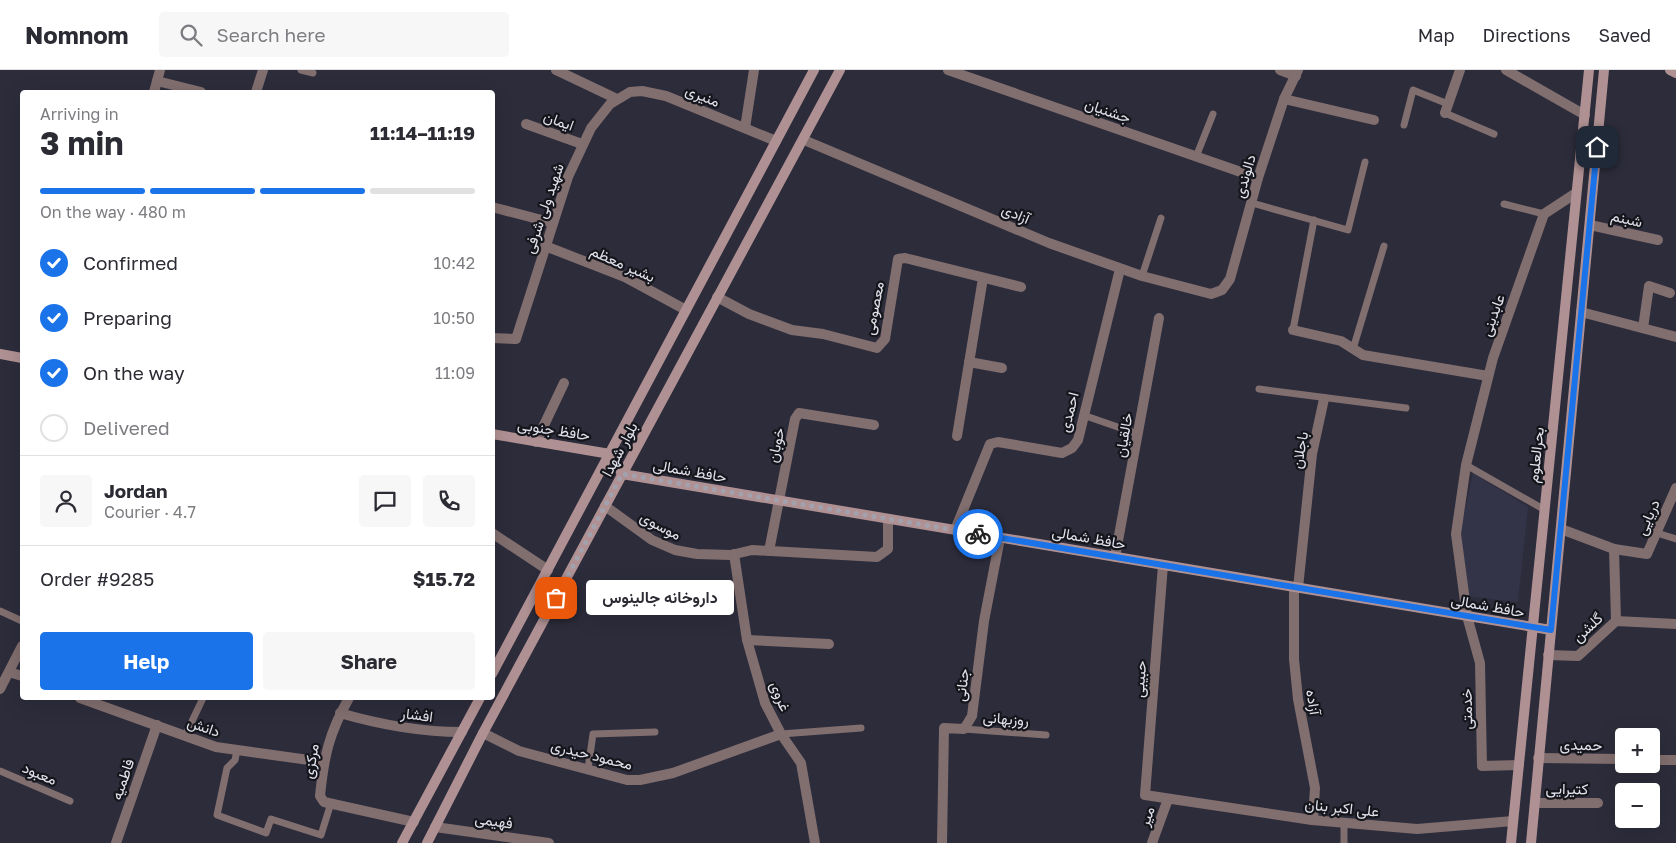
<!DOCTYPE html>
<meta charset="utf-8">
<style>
:root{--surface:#fff;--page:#f7f7f7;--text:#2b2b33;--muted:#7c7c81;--line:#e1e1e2;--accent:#1a73e8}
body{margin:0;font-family:"Golos Text",Vazirmatn,sans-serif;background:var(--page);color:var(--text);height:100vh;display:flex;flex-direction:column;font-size:19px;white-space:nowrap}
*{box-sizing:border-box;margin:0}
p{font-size:16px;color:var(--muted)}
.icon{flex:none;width:28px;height:28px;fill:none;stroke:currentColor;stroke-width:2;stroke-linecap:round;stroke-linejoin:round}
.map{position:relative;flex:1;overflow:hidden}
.side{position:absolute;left:20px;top:20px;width:475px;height:610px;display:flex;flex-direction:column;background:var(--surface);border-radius:5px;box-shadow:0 5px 20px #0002}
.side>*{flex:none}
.fabs{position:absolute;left:1615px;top:658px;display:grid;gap:10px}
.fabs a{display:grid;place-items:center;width:45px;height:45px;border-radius:5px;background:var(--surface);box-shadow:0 5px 20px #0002;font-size:25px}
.pin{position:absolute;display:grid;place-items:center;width:42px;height:42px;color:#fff;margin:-21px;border-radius:10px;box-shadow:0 2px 8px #0006}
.courier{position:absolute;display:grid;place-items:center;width:50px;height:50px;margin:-25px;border:4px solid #1a73e8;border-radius:50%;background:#fff;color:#222;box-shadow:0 1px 6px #0007}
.bubble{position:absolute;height:35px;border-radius:5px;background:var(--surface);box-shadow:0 5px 20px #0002;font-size:16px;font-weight:700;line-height:35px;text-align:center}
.head em{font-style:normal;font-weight:700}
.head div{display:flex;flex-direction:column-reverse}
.head{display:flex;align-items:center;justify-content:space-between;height:85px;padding:0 20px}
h1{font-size:32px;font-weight:700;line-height:38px}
.bar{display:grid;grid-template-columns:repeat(4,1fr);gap:8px 5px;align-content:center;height:60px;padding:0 20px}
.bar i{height:6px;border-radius:4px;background:var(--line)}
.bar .active{background:var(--accent)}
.bar p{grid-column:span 4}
.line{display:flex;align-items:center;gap:12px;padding:0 20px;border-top:1px solid var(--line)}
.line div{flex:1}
.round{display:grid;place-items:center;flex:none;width:52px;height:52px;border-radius:5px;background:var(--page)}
ol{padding:0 20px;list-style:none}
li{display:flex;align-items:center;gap:15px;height:55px}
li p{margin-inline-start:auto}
li .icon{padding:5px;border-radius:50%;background:var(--accent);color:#fff;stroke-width:4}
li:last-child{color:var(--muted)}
li i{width:28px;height:28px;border:2px solid var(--line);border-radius:50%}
.action{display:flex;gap:10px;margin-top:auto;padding:10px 20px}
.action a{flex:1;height:58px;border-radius:5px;background:var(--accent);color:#fff;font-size:20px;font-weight:700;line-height:58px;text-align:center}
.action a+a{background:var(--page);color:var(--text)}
header{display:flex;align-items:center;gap:30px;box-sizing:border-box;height:70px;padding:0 25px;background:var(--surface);border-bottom:1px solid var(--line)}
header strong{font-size:24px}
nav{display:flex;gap:28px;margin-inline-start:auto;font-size:18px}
.search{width:350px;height:45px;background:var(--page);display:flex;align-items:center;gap:12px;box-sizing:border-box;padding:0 18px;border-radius:5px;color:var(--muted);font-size:19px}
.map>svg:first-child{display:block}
.built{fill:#343449}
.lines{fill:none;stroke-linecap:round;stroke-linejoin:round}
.service{stroke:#816e6f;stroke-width:7}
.minor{stroke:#816e6f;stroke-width:10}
.secondary{stroke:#b09193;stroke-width:10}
.done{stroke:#a2a2af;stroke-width:5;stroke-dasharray:0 9}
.route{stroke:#1a73e8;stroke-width:6}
.labels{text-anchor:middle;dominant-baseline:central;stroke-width:4.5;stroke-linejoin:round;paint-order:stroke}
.street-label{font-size:15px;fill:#e2e2ed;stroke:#15151c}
</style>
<header>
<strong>Nomnom</strong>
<div class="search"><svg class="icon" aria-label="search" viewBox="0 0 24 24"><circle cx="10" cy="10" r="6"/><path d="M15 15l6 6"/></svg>Search here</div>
<nav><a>Map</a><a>Directions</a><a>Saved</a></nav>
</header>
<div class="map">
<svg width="1676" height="773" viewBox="0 0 1676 773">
<rect width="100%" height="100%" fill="#2c2c3b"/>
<!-- built -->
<polygon class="built" points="1473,403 1528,437 1518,532 1465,526 1460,463"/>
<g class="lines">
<!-- service -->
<g class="service">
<polyline points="301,0 313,3"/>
<polyline points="1445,43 1494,64"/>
<polyline points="1404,55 1413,20 1448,34"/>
<polyline points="1196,87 1213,44"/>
<polyline points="1252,133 1348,160 1365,92"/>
<polyline points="1504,134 1544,144"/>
<polyline points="1142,206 1161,148"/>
<polyline points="1293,260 1314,150"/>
<polyline points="1353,279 1384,176"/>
<polyline points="1259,319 1406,338"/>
<polyline points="1083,345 1138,364"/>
<polyline points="1466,395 1545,440"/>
<polyline points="1657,463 1676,469"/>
<polyline points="0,541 22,551"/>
<polyline points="964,659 1046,665"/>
<polyline points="781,664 861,658"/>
<polyline points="185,666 203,628"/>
<polyline points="237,680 235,690 227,698 217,745 266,763 271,749 321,765 331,733"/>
<polyline points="588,699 593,664 655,662"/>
<polyline points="0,701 70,731"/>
<polyline points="1344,773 1344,752"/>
</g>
<!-- minor -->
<g class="minor">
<polyline points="556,0 617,29"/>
<polyline points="948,0 1258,108"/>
<polyline points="1280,0 1296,6"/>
<polyline points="1506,0 1585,45"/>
<polyline points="157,11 201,22"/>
<polyline points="154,22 160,0"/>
<polyline points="256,22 263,0"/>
<polyline points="1284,29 1374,50"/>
<polyline points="1445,43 1460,0"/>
<polyline points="526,54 582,74"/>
<polyline points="745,58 754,0"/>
<polyline points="804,70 1049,173 1142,206 1211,224 1222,220 1230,209 1258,108 1284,29 1298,0"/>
<polyline points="492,137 553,153"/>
<polyline points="1590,155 1658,170"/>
<polyline points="545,176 625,207 686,240"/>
<polyline points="717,227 749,244 792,260 823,264 877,278 885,269 898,189 905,188 1021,217"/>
<polyline points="1581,242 1676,267"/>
<polyline points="1643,258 1649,216 1670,223"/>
<polyline points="1293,260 1341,271 1363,285 1488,306"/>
<polyline points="492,268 516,269 568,107 591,58 610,34 630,22 642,21 666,26 776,71"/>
<polyline points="969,292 1002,298"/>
<polyline points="957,366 983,208"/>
<polyline points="536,372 564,313"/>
<polyline points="605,436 652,470 675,480 697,484 731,485 752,480 877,487 888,479 888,449"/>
<polyline points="1561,459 1614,479 1647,484 1676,418"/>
<polyline points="955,460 990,374 998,372 1062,383 1072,378 1078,370 1120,199"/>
<polyline points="492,463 548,500"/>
<polyline points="1614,479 1616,551"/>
<polyline points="769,481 795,349 799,343 874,355"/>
<polyline points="734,484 747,570 765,633 781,664 801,693 815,773"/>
<polyline points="1115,487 1159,248"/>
<polyline points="1163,495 1145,725 1312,750 1417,759 1513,751"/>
<polyline points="1294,517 1294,589 1298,629 1315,718 1313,750"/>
<polyline points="1298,518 1312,384 1324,329"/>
<polyline points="747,570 829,574"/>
<polyline points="1548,585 1578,586 1616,551 1676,554"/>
<polyline points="9,602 22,606"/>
<polyline points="0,619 22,576"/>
<polyline points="80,628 216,677 323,692"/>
<path d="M349,628C329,663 324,686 320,726L324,732L414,752"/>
<path d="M340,643C381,655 419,662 462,662"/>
<polyline points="483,663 519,681 627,710 640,710 673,703 781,664"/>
<polyline points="1538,688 1624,689"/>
<polyline points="1651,690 1676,690"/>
<polyline points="1519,695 1482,696 1480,593 1467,546 1456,464 1466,395 1493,288 1544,144 1576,123"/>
<polyline points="1535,733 1598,733"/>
<polyline points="435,757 549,773"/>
<polyline points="116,773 157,655"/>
<polyline points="942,773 944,658 964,659 972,646 984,551 1000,468"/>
<polyline points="1152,773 1168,729"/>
</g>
<!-- secondary -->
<g class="secondary">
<polyline points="1670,0 1676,3"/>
<polyline points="0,284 22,288"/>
<polyline points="492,364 610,384"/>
<polyline points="610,384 622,404"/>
<polyline points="622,404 1551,560"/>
<polyline points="492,604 814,0"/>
<polyline points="402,773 480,628"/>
<polyline points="427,773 483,663 840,0"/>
<polyline points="1511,773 1589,0"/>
<polyline points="1531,773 1604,0"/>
</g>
</g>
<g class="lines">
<!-- done -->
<polyline class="done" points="556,528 622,404 978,464"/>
<!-- route -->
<polyline class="route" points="978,464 1551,560 1597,77"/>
</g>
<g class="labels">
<!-- street labels -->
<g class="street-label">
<text transform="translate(703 25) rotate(22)">منیری</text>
<text transform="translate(1108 40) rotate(19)">جشنیان</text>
<text transform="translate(559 50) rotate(20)">ایمان</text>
<text transform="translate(1244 106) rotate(-74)">دالوندی</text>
<text transform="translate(543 138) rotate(-71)">شهید ولی شرفی</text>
<text transform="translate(1016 143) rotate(23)">آزادی</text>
<text transform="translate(1627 148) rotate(13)">شبنم</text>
<text transform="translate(623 193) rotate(24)">بشیر معظم</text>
<text transform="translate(873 238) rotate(-79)">معصومی</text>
<text transform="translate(1492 245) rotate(-70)">عابدینی</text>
<text transform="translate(1068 342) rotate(-76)">احمدی</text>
<text transform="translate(554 359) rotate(9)">حافظ جنوبی</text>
<text transform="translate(1123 365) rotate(-80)">خالقیان</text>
<text transform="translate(775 375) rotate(-78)">خوبان</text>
<text transform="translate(619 379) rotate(-62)">بلوار شهدا</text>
<text transform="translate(1299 380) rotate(-80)">باجلان</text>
<text transform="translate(1535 385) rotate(-84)">بحرالعلوم</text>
<text transform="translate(690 400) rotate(10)">حافظ شمالی</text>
<text transform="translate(1647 447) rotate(-66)">دریایی</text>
<text transform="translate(661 455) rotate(28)">موسوی</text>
<text transform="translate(1089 467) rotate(10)">حافظ شمالی</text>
<text transform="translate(1488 535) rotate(10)">حافظ شمالی</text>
<text transform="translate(1587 557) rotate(-43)">گلشن</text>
<text transform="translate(1139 609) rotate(-86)">حبیبی</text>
<text transform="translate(961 615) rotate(-83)">جنانی</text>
<text transform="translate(781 626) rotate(68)">غروی</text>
<text transform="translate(1314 632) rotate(81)">آزاده</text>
<text transform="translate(1466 639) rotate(-91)">خدمتی</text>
<text transform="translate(417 644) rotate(7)">افشار</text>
<text transform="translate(1006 648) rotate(4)">روزبهانی</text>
<text transform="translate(204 656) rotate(19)">دانش</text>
<text transform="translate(1581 674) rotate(1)">حمیدی</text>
<text transform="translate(592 684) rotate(14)">محمود حیدری</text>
<text transform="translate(310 691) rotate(-80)">مرکزی</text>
<text transform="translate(40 703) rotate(23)">معبود</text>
<text transform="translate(122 709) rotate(-71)">فاطمیه</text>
<text transform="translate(1567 718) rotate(1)">کتیرایی</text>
<text transform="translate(1342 737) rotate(6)">علی اکبر بنان</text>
<text transform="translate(1146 746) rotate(-70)">میر</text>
<text transform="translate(494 750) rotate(8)">فهیمی</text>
</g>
</g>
</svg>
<div class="fabs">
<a>+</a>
<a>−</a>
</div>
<div class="pin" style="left:556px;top:528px;background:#ea580c"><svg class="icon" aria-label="bag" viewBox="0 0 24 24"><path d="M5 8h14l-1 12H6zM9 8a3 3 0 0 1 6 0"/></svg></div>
<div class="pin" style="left:1597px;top:77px;background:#1f2937"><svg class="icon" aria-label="home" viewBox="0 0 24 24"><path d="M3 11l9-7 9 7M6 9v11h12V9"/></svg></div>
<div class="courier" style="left:978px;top:464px"><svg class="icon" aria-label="bike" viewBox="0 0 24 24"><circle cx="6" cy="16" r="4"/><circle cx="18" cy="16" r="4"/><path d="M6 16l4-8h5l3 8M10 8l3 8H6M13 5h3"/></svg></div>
<div class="bubble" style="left:586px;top:510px;width:148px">داروخانه جالینوس</div>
<section class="side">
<div class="head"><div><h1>3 min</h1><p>Arriving in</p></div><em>11:14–11:19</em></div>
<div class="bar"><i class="active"></i><i class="active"></i><i class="active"></i><i></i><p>On the way · 480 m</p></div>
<ol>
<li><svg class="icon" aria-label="check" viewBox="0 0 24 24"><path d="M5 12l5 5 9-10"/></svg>Confirmed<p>10:42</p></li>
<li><svg class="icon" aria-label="check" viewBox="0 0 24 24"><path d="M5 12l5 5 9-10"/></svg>Preparing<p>10:50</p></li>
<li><svg class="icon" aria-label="check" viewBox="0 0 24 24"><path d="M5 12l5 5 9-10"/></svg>On the way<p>11:09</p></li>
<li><i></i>Delivered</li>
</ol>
<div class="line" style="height:90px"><a class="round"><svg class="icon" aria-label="person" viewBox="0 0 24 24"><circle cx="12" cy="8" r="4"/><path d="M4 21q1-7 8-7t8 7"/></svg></a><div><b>Jordan</b><p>Courier · 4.7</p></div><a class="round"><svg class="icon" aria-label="chat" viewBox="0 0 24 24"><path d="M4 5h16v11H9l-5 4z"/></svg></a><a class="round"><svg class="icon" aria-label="phone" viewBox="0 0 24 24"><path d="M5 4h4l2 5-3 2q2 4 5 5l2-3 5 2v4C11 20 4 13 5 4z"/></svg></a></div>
<div class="line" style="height:65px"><div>Order #9285</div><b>$15.72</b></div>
<div class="action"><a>Help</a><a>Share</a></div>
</section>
</div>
